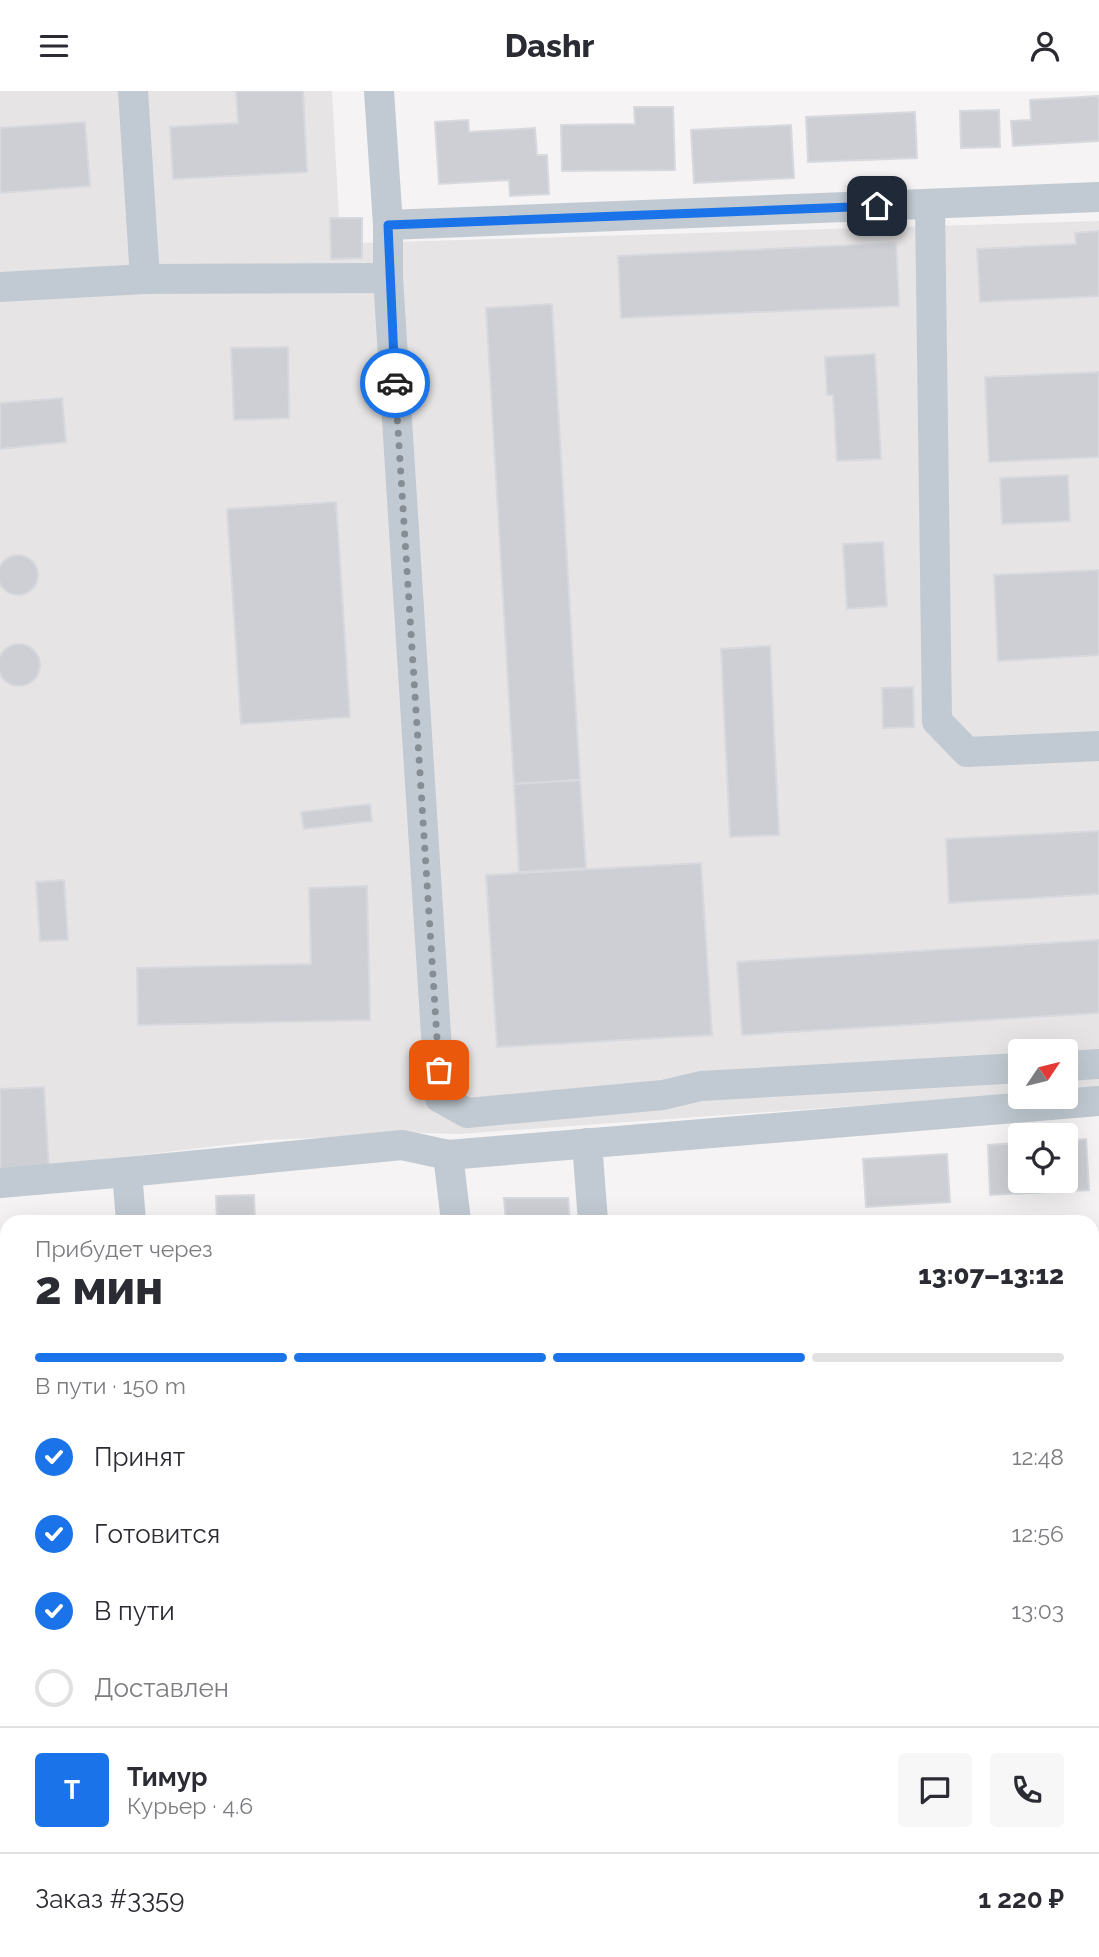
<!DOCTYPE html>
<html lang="ru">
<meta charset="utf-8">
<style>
:root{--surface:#fff;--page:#f7f7f7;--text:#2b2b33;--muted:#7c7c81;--line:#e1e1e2;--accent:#1a73e8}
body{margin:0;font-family:Raleway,sans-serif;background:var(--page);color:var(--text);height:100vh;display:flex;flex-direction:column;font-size:26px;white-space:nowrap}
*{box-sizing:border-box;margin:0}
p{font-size:23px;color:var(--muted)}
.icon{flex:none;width:38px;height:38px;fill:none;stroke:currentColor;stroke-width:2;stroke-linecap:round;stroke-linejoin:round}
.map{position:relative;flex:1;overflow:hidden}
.drawer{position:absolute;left:0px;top:1124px;width:1099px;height:744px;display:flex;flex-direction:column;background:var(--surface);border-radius:21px 21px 0 0;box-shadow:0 7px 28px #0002}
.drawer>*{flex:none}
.needle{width:46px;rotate:55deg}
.fabs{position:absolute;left:1008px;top:948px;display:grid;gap:14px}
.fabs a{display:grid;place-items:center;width:70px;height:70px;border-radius:7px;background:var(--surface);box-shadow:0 7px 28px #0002;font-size:35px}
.pin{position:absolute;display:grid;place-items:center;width:60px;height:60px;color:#fff;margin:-30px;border-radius:14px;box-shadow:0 4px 10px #0006}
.courier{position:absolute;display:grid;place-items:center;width:70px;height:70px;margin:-35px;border:5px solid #1a73e8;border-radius:50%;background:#fff;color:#222;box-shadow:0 2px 9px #0007}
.overview em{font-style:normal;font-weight:800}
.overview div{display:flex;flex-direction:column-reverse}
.overview{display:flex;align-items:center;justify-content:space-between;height:119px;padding:0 35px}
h1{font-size:46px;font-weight:800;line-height:52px}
.bar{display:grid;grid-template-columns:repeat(4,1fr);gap:10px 7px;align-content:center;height:84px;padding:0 35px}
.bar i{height:9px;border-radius:5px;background:var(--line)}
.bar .on{background:var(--accent)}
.bar p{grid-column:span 4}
.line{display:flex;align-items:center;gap:18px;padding:0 35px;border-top:2px solid var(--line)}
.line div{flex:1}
.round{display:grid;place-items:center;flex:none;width:74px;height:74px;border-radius:7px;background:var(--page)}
ol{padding:0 35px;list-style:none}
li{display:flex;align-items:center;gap:21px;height:77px}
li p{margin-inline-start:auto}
li .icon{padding:7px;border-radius:50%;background:var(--accent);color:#fff;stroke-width:4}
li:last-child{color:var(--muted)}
li i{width:38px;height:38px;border:4px solid var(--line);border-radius:50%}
header{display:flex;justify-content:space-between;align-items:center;height:91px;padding:0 35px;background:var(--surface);font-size:32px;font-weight:800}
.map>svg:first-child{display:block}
.education{fill:#e6e4e5}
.building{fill:#cdcfd5;stroke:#d7d9de;stroke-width:2}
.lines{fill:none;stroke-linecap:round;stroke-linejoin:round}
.path{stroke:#7ad0a6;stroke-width:4.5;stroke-dasharray:5 3.5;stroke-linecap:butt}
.minor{stroke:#c1cad2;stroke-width:30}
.done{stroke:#868d94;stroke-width:7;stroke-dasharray:0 12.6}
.route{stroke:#1a73e8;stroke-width:9}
</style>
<header><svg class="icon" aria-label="menu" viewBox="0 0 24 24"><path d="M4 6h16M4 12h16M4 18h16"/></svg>Dashr<svg class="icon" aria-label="person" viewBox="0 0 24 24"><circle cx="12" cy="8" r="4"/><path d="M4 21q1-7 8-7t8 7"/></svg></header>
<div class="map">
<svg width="1099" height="1866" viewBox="0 0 1099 1866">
<rect width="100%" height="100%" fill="#f5f3f3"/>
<!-- education -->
<polygon class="education" points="0,0 332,0 339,127 362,152 1099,130 1099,997 1066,1000 1066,961 1020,961 1020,1003 459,1043 423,1042 267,1049 0,1081"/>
<!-- building -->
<g class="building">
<polygon points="236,0 303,0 307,81 173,88 170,36 238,32"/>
<polygon points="1099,5 1099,50 1013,55 1011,30 1031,29 1030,9"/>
<polygon points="634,16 673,16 675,79 562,80 561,34 635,33"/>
<polygon points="999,19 1000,56 961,57 960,20"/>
<polygon points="915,21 917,67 808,71 806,26"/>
<polygon points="468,29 469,41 535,37 537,64 547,64 549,103 510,105 509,89 439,93 435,31"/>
<polygon points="85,31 90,95 0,102 0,37"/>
<polygon points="791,34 794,87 694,92 691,39"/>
<polygon points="330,127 362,127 362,167 331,168"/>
<polygon points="1099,140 1099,205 980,211 977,158 1076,153 1075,142"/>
<polygon points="896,152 899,215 621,227 618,165"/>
<polygon points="552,213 580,689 514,693 486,217"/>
<polygon points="288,256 289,327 234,329 231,257"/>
<polygon points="875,263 881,368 837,370 833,304 827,304 825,266"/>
<polygon points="1099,281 1099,366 989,371 985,286"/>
<polygon points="62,307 66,351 0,358 0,312"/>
<polygon points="1068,384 1070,430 1002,433 1000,387"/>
<polygon points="336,411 350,626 241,633 227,418"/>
<polygon points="883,451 887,515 847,518 843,453"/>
<circle cx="18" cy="484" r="20"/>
<polygon points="1099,479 1099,564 998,570 994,484"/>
<circle cx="19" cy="574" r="21"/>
<polygon points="770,555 779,744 730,746 721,558"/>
<polygon points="913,596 914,636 883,637 882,597"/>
<polygon points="580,689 586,777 519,781 514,693"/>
<polygon points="370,713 372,730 304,738 301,721"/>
<polygon points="1099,740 1099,803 949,812 946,748"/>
<polygon points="701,772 712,944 497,956 486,784"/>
<polygon points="64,789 68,849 40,850 36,791"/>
<polygon points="367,795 370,929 138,934 137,877 311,873 309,797"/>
<polygon points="1099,849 1099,922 742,944 737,871"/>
<polygon points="44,996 49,1078 0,1081 0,998"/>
<polygon points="1086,1048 1089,1099 990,1104 988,1054 1020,1052 1020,1090 1066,1090 1066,1050"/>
<polygon points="947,1063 950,1111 866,1116 863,1068"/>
<polygon points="254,1104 255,1130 217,1130 216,1105"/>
<polygon points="504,1107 568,1107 570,1130 506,1130"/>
<polygon points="0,1144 7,1144 7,1190 0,1191"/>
<polygon points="1099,1480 1099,1520 1092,1515 1092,1489"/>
<polygon points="1092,1634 1099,1640 1099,1709 1092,1703"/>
<polygon points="57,1860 122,1860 122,1864 57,1866"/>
<polygon points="761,1860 876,1860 871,1866 768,1866"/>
<polygon points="876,1860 889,1860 896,1866 871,1866"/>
</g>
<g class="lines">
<!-- path -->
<polyline class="path" points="1092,1725 1099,1717"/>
<!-- minor -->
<g class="minor">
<polyline points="133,0 145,188"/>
<polyline points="379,0 388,134 1099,106"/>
<polyline points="930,113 937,630 967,661 1099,655"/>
<polyline points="388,134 388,187 440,1007 467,1022 663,1004 701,995 1020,977"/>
<polyline points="0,196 145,188 388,187"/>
<polyline points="1066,975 1099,973"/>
<polyline points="587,1052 593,1130"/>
<polyline points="448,1064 456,1130"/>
<polyline points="0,1092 127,1081"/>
<polyline points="131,1130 127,1081 402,1054 448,1064 1099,1010"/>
<polyline points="1092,1250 1099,1249"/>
<polyline points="0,1701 7,1705"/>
<polyline points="191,1860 191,1866"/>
<polyline points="547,1860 554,1866"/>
<polyline points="694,1860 695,1866"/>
<polyline points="1023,1860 1030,1866"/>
<polyline points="373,1866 378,1860"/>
</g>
</g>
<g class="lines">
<!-- done -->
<polyline class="done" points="395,292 439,979"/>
<!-- route -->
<polyline class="route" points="395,292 388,134 877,115"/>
</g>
</svg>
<div class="fabs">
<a><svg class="needle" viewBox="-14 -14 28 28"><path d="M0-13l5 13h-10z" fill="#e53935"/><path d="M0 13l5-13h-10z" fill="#7c7c81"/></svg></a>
<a><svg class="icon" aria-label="locate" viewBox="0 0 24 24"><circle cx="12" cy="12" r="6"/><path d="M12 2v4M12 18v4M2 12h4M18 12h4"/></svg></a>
</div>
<div class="pin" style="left:439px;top:979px;background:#ea580c"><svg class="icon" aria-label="bag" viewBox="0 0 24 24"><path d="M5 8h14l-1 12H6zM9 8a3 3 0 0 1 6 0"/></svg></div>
<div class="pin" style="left:877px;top:115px;background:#1f2937"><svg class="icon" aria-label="home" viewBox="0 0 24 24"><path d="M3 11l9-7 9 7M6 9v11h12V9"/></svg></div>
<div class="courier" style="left:395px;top:292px"><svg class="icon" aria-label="car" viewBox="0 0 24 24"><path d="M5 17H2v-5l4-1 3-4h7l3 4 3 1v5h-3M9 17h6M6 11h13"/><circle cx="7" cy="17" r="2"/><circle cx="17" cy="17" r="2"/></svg></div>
<section class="drawer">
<div class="overview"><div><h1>2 мин</h1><p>Прибудет через</p></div><em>13:07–13:12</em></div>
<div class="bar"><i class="on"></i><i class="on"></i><i class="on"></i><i></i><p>В пути · 150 m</p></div>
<ol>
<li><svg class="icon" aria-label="check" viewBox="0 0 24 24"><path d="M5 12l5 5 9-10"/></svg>Принят<p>12:48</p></li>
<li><svg class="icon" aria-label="check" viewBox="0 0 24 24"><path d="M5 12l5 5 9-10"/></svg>Готовится<p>12:56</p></li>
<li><svg class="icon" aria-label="check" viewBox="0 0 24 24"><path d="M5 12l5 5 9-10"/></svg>В пути<p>13:03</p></li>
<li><i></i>Доставлен</li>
</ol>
<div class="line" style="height:126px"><b class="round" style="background:var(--accent);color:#fff">Т</b><div><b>Тимур</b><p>Курьер · 4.6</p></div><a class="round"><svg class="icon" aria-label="chat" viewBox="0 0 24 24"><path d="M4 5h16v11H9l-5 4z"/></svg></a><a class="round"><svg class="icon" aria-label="phone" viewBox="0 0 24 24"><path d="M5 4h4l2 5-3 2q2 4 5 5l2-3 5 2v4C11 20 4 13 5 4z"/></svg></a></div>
<div class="line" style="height:91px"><div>Заказ #3359</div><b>1 220 ₽</b></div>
</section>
</div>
